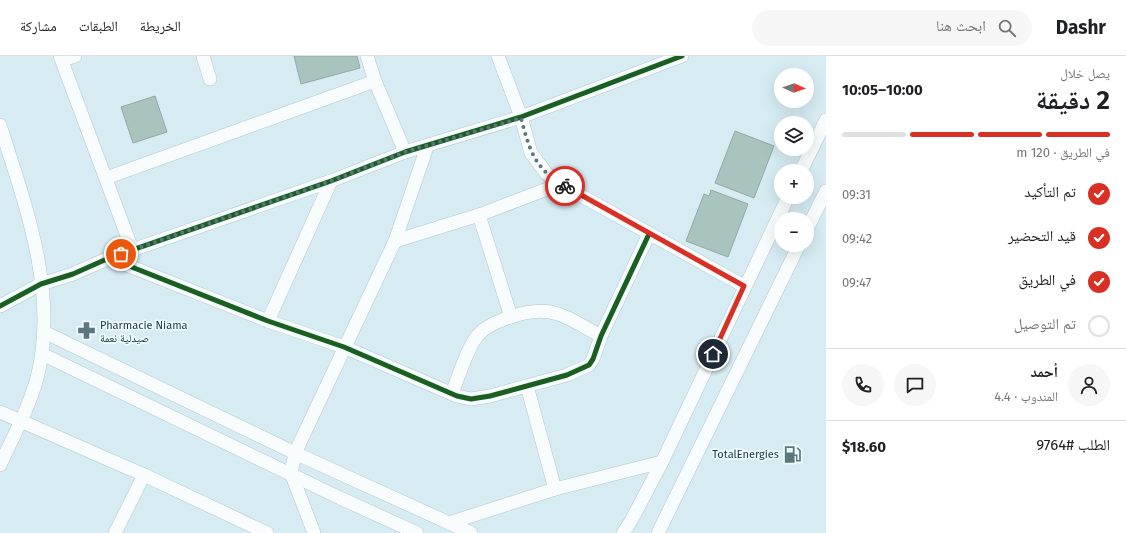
<!DOCTYPE html>
<html lang="ar">
<meta charset="utf-8">
<style>
:root{--surface:#fff;--page:#f6f6f6;--text:#202124;--muted:#757577;--line:#e0e0e0;--accent:#d93025}
body{margin:0;font-family:"Fira Sans","Noto Naskh Arabic",sans-serif;background:var(--page);color:var(--text);direction:rtl;height:100vh;display:flex;flex-direction:column;font-size:15px;white-space:nowrap}
*{box-sizing:border-box;margin:0}
p{font-size:13px;color:var(--muted)}
.icon{flex:none;width:22px;height:22px;fill:none;stroke:currentColor;stroke-width:2;stroke-linecap:round;stroke-linejoin:round}
.map{position:relative;flex:1;overflow:hidden;direction:ltr}
.side{display:flex;flex-direction:column;background:var(--surface);width:300px}
.side>*{flex:none}
.needle{width:26px;rotate:92deg}
.fabs{position:absolute;left:774px;top:12px;display:grid;gap:8px}
.fabs a{display:grid;place-items:center;width:40px;height:40px;border-radius:50%;background:var(--surface);box-shadow:0 4px 16px #0002;font-size:20px}
.pin{position:absolute;display:grid;place-items:center;width:34px;height:34px;color:#fff;margin:-17px;border:2px solid #fff;border-radius:50%;box-shadow:0 1px 4px #0007}
.courier{position:absolute;display:grid;place-items:center;width:40px;height:40px;margin:-20px;border:3px solid #d93025;border-radius:50%;background:#fff;color:#222;box-shadow:0 1px 5px #0007}
.headline em{font-style:normal;font-weight:700}
.headline div{display:flex;flex-direction:column-reverse}
.headline{display:flex;align-items:center;justify-content:space-between;height:68px;padding:0 16px}
h1{font-size:26px;font-weight:700;line-height:30px}
.bar{display:grid;grid-template-columns:repeat(4,1fr);gap:6px 4px;align-content:center;height:48px;padding:0 16px}
.bar i{height:5px;border-radius:3px;background:var(--line)}
.bar .active{background:var(--accent)}
.bar p{grid-column:span 4}
.line{display:flex;align-items:center;gap:10px;padding:0 16px;border-top:1px solid var(--line)}
.line div{flex:1}
.round{display:grid;place-items:center;flex:none;width:42px;height:42px;border-radius:21px;background:var(--page)}
ol{padding:0 16px;list-style:none}
li{display:flex;align-items:center;gap:12px;height:44px}
li p{margin-inline-start:auto}
li .icon{padding:4px;border-radius:50%;background:var(--accent);color:#fff;stroke-width:4}
li:last-child{color:var(--muted)}
li i{width:22px;height:22px;border:2px solid var(--line);border-radius:50%}
header{display:flex;align-items:center;gap:24px;box-sizing:border-box;height:56px;padding:0 20px;background:var(--surface);border-bottom:1px solid var(--line)}
header strong{font-size:19px}
nav{display:flex;gap:22px;margin-inline-start:auto;font-size:14px}
.search{width:280px;height:36px;background:var(--page);display:flex;align-items:center;gap:10px;box-sizing:border-box;padding:0 14px;border-radius:22px;color:var(--muted);font-size:15px}
main{display:flex;flex:1;min-height:0}
.map>svg:first-child{display:block}
.building{fill:#a9c4be;stroke:#95a7a6}
.lines{fill:none;stroke-linecap:round;stroke-linejoin:round}
.street-casing{stroke:#b2c8cf;stroke-width:14}
.street{stroke:#f9fcfd;stroke-width:13}
.cycleway-casing{stroke:#edfafe;stroke-width:8}
.cycleway{stroke:#1b5e20;stroke-width:5}
.done{stroke:#5d767d;stroke-width:4;stroke-dasharray:0 7.2}
.route{stroke:#d93025;stroke-width:5}
.labels{text-anchor:middle;dominant-baseline:central;stroke-width:3.5;stroke-linejoin:round;paint-order:stroke}
.poi-label{font-size:11px;fill:#1c373e;stroke:#edfafe;text-anchor:start}
</style>
<header>
<strong>Dashr</strong>
<div class="search"><svg class="icon" aria-label="search" viewBox="0 0 24 24"><circle cx="10" cy="10" r="6"/><path d="M15 15l6 6"/></svg>ابحث هنا</div>
<nav><a>الخريطة</a><a>الطبقات</a><a>مشاركة</a></nav>
</header>
<main>
<section class="side">
<div class="headline"><div><h1>2 دقيقة</h1><p>يصل خلال</p></div><em>10:00–10:05</em></div>
<div class="bar"><i class="active"></i><i class="active"></i><i class="active"></i><i></i><p>في الطريق · 120 m</p></div>
<ol>
<li><svg class="icon" aria-label="check" viewBox="0 0 24 24"><path d="M5 12l5 5 9-10"/></svg>تم التأكيد<p>09:31</p></li>
<li><svg class="icon" aria-label="check" viewBox="0 0 24 24"><path d="M5 12l5 5 9-10"/></svg>قيد التحضير<p>09:42</p></li>
<li><svg class="icon" aria-label="check" viewBox="0 0 24 24"><path d="M5 12l5 5 9-10"/></svg>في الطريق<p>09:47</p></li>
<li><i></i>تم التوصيل</li>
</ol>
<div class="line" style="height:72px"><a class="round"><svg class="icon" aria-label="person" viewBox="0 0 24 24"><circle cx="12" cy="8" r="4"/><path d="M4 21q1-7 8-7t8 7"/></svg></a><div><b>أحمد</b><p>المندوب · 4.4</p></div><a class="round"><svg class="icon" aria-label="chat" viewBox="0 0 24 24"><path d="M4 5h16v11H9l-5 4z"/></svg></a><a class="round"><svg class="icon" aria-label="phone" viewBox="0 0 24 24"><path d="M5 4h4l2 5-3 2q2 4 5 5l2-3 5 2v4C11 20 4 13 5 4z"/></svg></a></div>
<div class="line" style="height:52px"><div>الطلب #9764</div><b>$18.60</b></div>
</section>
<div class="map">
<svg width="826" height="477" viewBox="0 0 826 477">
<rect width="100%" height="100%" fill="#d6ebf2"/>
<!-- building -->
<g class="building">
<polygon points="294,0 357,0 360,12 301,28"/>
<polygon points="155,40 167,76 133,87 121,51"/>
<polygon points="735,75 774,90 754,142 715,127"/>
<polygon points="711,134 748,148 728,201 686,185 704,138 709,140"/>
</g>
<g class="lines">
<defs>
<g id="street">
<polyline points="60,0 132,193"/>
<polyline points="203,0 210,23"/>
<polyline points="367,0 375,25 405,96"/>
<polyline points="498,0 521,61 531,97 546,117 560,128 744,230"/>
<polyline points="62,4 75,0"/>
<path d="M0,69C25,148 59,238 37,322C29,352 13,381 0,409"/>
<polyline points="801,115 826,64"/>
<polyline points="106,122 375,25"/>
<polyline points="479,159 511,261"/>
<polyline points="807,173 826,135"/>
<polyline points="395,185 479,159 560,128"/>
<polyline points="109,202 268,265 344,291 457,340 471,343 490,340 567,319 589,309 593,303 601,280 649,178"/>
<polyline points="0,250 41,228 73,218 109,202 331,125 405,96 521,61 682,0"/>
<polyline points="268,265 331,125"/>
<polyline points="44,276 295,397 471,477"/>
<polyline points="42,298 340,442 417,477"/>
<polyline points="527,330 555,433"/>
<path d="M452,337C459,320 467,292 478,279C486,270 497,266 507,262C551,246 564,260 601,280"/>
<polyline points="0,356 144,419 267,477"/>
<polyline points="449,467 555,433 662,406"/>
<polyline points="115,477 144,419"/>
<polyline points="314,477 291,417 295,397 395,185 427,91"/>
<polyline points="623,477 631,465 662,406 788,141"/>
<polyline points="658,477 799,189"/>
</g>
</defs>
<!-- street casing -->
<use href="#street" class="street-casing"/>
<!-- street -->
<use href="#street" class="street"/>
<defs>
<g id="cycleway">
<polyline points="109,202 268,265 344,291 457,340 471,343 490,340 567,319 589,309 593,303 601,280 649,178"/>
<polyline points="0,250 41,228 73,218 109,202 331,125 405,96 521,61 682,0"/>
</g>
</defs>
<!-- cycleway casing -->
<use href="#cycleway" class="cycleway-casing"/>
<!-- cycleway -->
<use href="#cycleway" class="cycleway"/>
</g>
<g class="lines">
<!-- done -->
<path class="done" d="M121,198L331,125L405,96L521,62C529,93 535,114 565,130"/>
<!-- route -->
<polyline class="route" points="565,130 744,230 713,298"/>
</g>
<!-- icons -->
<defs>
<symbol id="pharmacy-bare" viewBox="-9 -9 18 18"><path d="M-2-6h4v4h4v4h-4v4h-4v-4h-4v-4h4Z" fill="#5d767d" stroke="#edfafe" stroke-width="2.5" paint-order="stroke"/></symbol>
<symbol id="fuel-bare" viewBox="-9 -9 18 18"><path d="M-5.5-6h7V0h2V4h1.3V-2.5L3-4.5l.8-.8L6-3V5H2.5V1h-1V6h-7ZM-4.2-4.7v3.2H.2V-4.7Z" fill="#5d767d" stroke="#edfafe" stroke-width="2.5" paint-order="stroke"/></symbol>
</defs>
<g fill-rule="evenodd">
<use href="#pharmacy-bare" x="74" y="262" width="25" height="25"/>
<use href="#fuel-bare" x="780" y="386" width="25" height="25"/>
</g>
<g class="labels">
<!-- poi labels -->
<g class="poi-label">
<text x="100" y="269">Pharmacie Niama<tspan x="100" dy="13">صيدلية نعمة</tspan></text>
<text x="779" y="398" text-anchor="end">TotalEnergies</text>
</g>
</g>
</svg>
<div class="fabs">
<a><svg class="needle" viewBox="-14 -14 28 28"><path d="M0-13l5 13h-10z" fill="#e53935"/><path d="M0 13l5-13h-10z" fill="#757577"/></svg></a>
<a><svg class="icon" aria-label="layers" viewBox="0 0 24 24"><path d="M12 4l9 5-9 5-9-5zM3 14l9 5 9-5"/></svg></a>
<a>+</a>
<a>−</a>
</div>
<div class="pin" style="left:121px;top:198px;background:#ea580c"><svg class="icon" aria-label="bag" viewBox="0 0 24 24"><path d="M5 8h14l-1 12H6zM9 8a3 3 0 0 1 6 0"/></svg></div>
<div class="pin" style="left:713px;top:298px;background:#1f2937"><svg class="icon" aria-label="home" viewBox="0 0 24 24"><path d="M3 11l9-7 9 7M6 9v11h12V9"/></svg></div>
<div class="courier" style="left:565px;top:130px"><svg class="icon" aria-label="bike" viewBox="0 0 24 24"><circle cx="6" cy="16" r="4"/><circle cx="18" cy="16" r="4"/><path d="M6 16l4-8h5l3 8M10 8l3 8H6M13 5h3"/></svg></div>
</div>
</main>
